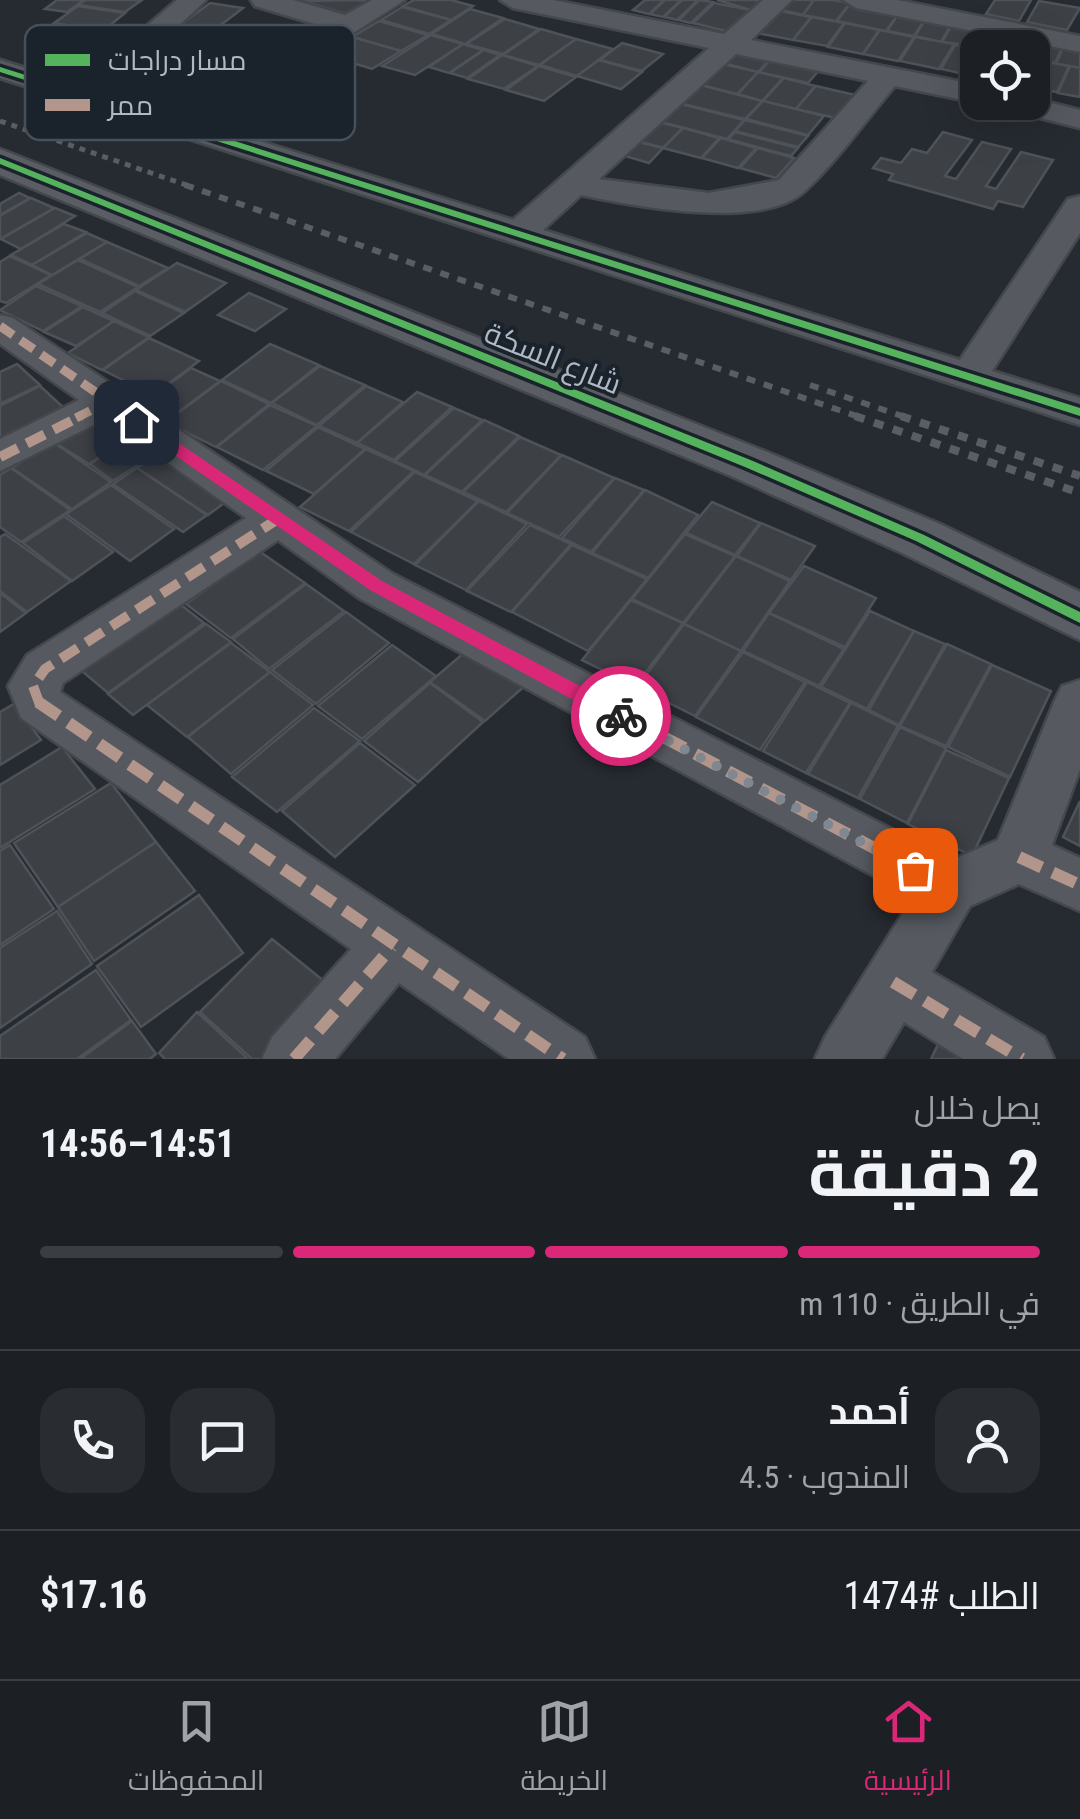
<!DOCTYPE html>
<html lang="ar">
<meta charset="utf-8">
<style>
:root{--surface:#1c2025;--page:#292d32;--text:#f1f3f6;--muted:#a0a3a7;--line:#3a3e42;--accent:#db2777}
body{margin:0;font-family:"Roboto Condensed",Cairo,sans-serif;background:var(--page);color:var(--text);direction:rtl;height:100vh;display:flex;flex-direction:column;font-size:38px;white-space:nowrap}
*{box-sizing:border-box;margin:0}
p{font-size:32px;color:var(--muted)}
.icon{flex:none;width:55px;height:55px;fill:none;stroke:currentColor;stroke-width:2;stroke-linecap:round;stroke-linejoin:round}
.map{position:relative;height:1059px;overflow:hidden;direction:ltr}
.side{display:flex;flex-direction:column;background:var(--surface);flex:1}
.side>*{flex:none}
.fabs{position:absolute;left:960px;top:30px;display:grid;gap:20px}
.fabs a{display:grid;place-items:center;width:90px;height:90px;border-radius:20px;background:var(--surface);box-shadow:0 10px 40px #0002,0 0 0 2px var(--line);font-size:50px}
.pin{position:absolute;display:grid;place-items:center;width:85px;height:85px;color:#fff;margin:-42px;border-radius:20px;box-shadow:0 5px 15px #0006}
.courier{position:absolute;display:grid;place-items:center;width:100px;height:100px;margin:-50px;border:8px solid #db2777;border-radius:50%;background:#fff;color:#222;box-shadow:0 2px 12px #0007}
.summary em{font-style:normal;font-weight:700}
.summary div{display:flex;flex-direction:column-reverse}
.summary{display:flex;align-items:center;justify-content:space-between;height:170px;padding:0 40px}
h1{font-size:65px;font-weight:700;line-height:75px}
.bar{display:grid;grid-template-columns:repeat(4,1fr);gap:15px 10px;align-content:center;height:120px;padding:0 40px}
.bar i{height:12px;border-radius:8px;background:var(--line)}
.bar .active{background:var(--accent)}
.bar p{grid-column:span 4}
.line{display:flex;align-items:center;gap:25px;padding:0 40px;border-top:2px solid var(--line)}
.line div{flex:1}
.round{display:grid;place-items:center;flex:none;width:105px;height:105px;border-radius:30px;background:var(--page)}
.dock{display:flex;justify-content:space-around;align-items:center;height:140px;border-top:2px solid var(--line);background:var(--surface);font-size:28px;color:var(--muted)}
.dock a{display:grid;justify-items:center;gap:5px}
.dock .active{color:var(--accent)}
.map>svg:first-child{display:block}
.building{fill:#3d4146;stroke:#4e5259;stroke-width:2.5}
.lines{fill:none;stroke-linecap:round;stroke-linejoin:round}
.street-casing{stroke:#44474c;stroke-width:5}
.secondary-casing{stroke:#44474c;stroke-width:5}
.street{fill:#565a60;fill-rule:evenodd}
.secondary{fill:#5a5e64;fill-rule:evenodd}
.rail-far2{stroke:#5a5e64;stroke-width:5;stroke-dasharray:6 6;stroke-linecap:butt}
.rail-far1{stroke:#5a5e64;stroke-width:6;stroke-dasharray:9 9;stroke-linecap:butt}
.rail{stroke:#5a5e64;stroke-width:8;stroke-dasharray:10 10;stroke-linecap:butt}
.quiet-far2{stroke:#b2968c;stroke-width:9;stroke-dasharray:16 9;stroke-linecap:butt}
.quiet-far1{stroke:#b2968c;stroke-width:10;stroke-dasharray:20 10;stroke-linecap:butt}
.quiet{stroke:#b2968c;stroke-width:12;stroke-dasharray:25 12;stroke-linecap:butt}
.cycleway-casing{stroke:#1a222b;stroke-width:7}
.cycleway{fill:#56b35d;fill-rule:evenodd}
.route{fill:#db2777}
.done{stroke:#7f8790;stroke-width:10;stroke-dasharray:0 18}
.labels{text-anchor:middle;dominant-baseline:central;stroke-width:8;stroke-linejoin:round;paint-order:stroke}
.street-label{font-size:30px;fill:#afb8c3;stroke:#1a222b}
.key{fill:#1a222b;stroke:#474f59;stroke-width:2.5}
.key-label{font-size:28px;fill:#afb8c3}
</style>
<div class="map">
<svg width="1080" height="1059" viewBox="0 0 1080 1059">
<rect width="100%" height="100%" fill="#262b31"/>
<!-- building -->
<g class="building">
<polygon points="57,0 84,0 67,12 45,9"/>
<polygon points="85,0 142,0 125,12 78,5"/>
<polygon points="362,0 369,2 347,14 302,1"/>
<polygon points="414,0 451,0 473,6 451,20 403,6"/>
<polygon points="645,0 664,0 649,14 633,10"/>
<polygon points="665,0 681,0 663,17 650,14"/>
<polygon points="682,0 698,0 677,20 664,17"/>
<polygon points="699,0 713,2 691,23 679,20"/>
<polygon points="717,0 760,0 751,10"/>
<polygon points="789,0 814,0 803,15 781,10"/>
<polygon points="814,0 832,0 850,3 836,21 803,15"/>
<polygon points="995,0 1031,0 1019,21 986,14"/>
<polygon points="1039,1 1080,8 1067,30 1027,22"/>
<polygon points="210,3 243,8 209,34 176,28"/>
<polygon points="714,3 750,10 730,32 693,23"/>
<polygon points="850,4 899,13 886,31 837,21"/>
<polygon points="78,6 125,13 103,31 54,23"/>
<polygon points="402,7 451,20 429,34 381,20"/>
<polygon points="470,9 503,18 465,44 432,34"/>
<polygon points="780,11 811,17 793,40 757,33"/>
<polygon points="899,13 926,18 914,36 887,31"/>
<polygon points="812,17 844,23 827,46 793,40"/>
<polygon points="926,18 952,23 941,42 915,36"/>
<polygon points="505,19 539,29 503,54 466,44"/>
<polygon points="379,21 428,35 401,51 352,37"/>
<polygon points="845,23 879,30 863,54 828,47"/>
<polygon points="953,23 998,31 990,48 942,42"/>
<polygon points="541,29 576,39 539,65 503,55"/>
<polygon points="880,30 914,37 898,61 863,54"/>
<polygon points="1000,32 1032,38 1028,48 992,48"/>
<polygon points="431,35 463,44 415,75 382,66"/>
<polygon points="352,37 401,51 372,69 323,54"/>
<polygon points="915,37 954,44 939,69 900,61"/>
<polygon points="1033,38 1064,43 1055,63 1032,59 1032,48 1029,48"/>
<polygon points="576,39 613,49 577,76 540,65"/>
<polygon points="622,43 663,54 642,71 600,60"/>
<polygon points="463,44 483,50 449,73 429,67"/>
<polygon points="1065,44 1080,46 1080,68 1056,64"/>
<polygon points="955,45 978,49 978,77 941,69"/>
<polygon points="733,49 771,58 758,72 719,62"/>
<polygon points="484,50 500,55 467,78 450,73"/>
<polygon points="502,55 538,66 504,89 468,79"/>
<polygon points="772,58 820,69 808,83 759,72"/>
<polygon points="599,60 642,72 621,89 577,76"/>
<polygon points="1047,62 1069,66 1057,92 1035,88"/>
<polygon points="718,63 758,72 737,94 697,84"/>
<polygon points="539,66 576,77 544,101 506,90"/>
<polygon points="1070,66 1080,68 1080,97 1058,93"/>
<polygon points="758,72 783,78 762,101 738,94"/>
<polygon points="784,78 815,86 796,109 763,101"/>
<polygon points="697,84 762,101 745,119 679,103"/>
<polygon points="816,86 855,95 836,118 796,109"/>
<polygon points="669,101 744,120 727,139 650,119"/>
<polygon points="763,101 824,116 808,135 746,119"/>
<polygon points="650,120 683,128 663,148 631,139"/>
<polygon points="745,120 808,136 798,147 735,131"/>
<polygon points="683,128 719,138 701,158 663,148"/>
<polygon points="735,132 798,148 791,156 728,139"/>
<polygon points="943,132 972,140 945,176 956,179 982,142 1011,149 986,186 996,189 1021,152 1053,160 1023,207 998,201 993,209 889,180 893,174 873,168 881,158 901,163 912,149 927,153"/>
<polygon points="721,138 756,148 738,168 702,158"/>
<polygon points="630,140 663,148 649,163 615,153"/>
<polygon points="758,148 794,158 776,178 740,168"/>
<polygon points="19,193 30,198 0,215 0,204"/>
<polygon points="31,198 54,208 0,239 0,216"/>
<polygon points="55,208 75,216 21,249 1,239"/>
<polygon points="64,224 86,232 32,265 11,255"/>
<polygon points="87,233 107,242 52,275 32,265"/>
<polygon points="107,242 168,268 139,286 80,259"/>
<polygon points="10,256 51,275 6,303 0,301 0,262"/>
<polygon points="78,260 138,287 100,312 38,284"/>
<polygon points="177,263 226,283 185,312 136,290"/>
<polygon points="36,286 82,306 43,331 0,310"/>
<polygon points="135,291 184,313 150,336 102,313"/>
<polygon points="249,293 286,309 255,331 218,315"/>
<polygon points="83,307 114,321 76,346 44,332"/>
<polygon points="114,321 149,337 102,370 68,353"/>
<polygon points="149,338 199,361 153,395 103,370"/>
<polygon points="270,344 319,365 271,403 222,380"/>
<polygon points="17,364 40,385 0,404 0,372"/>
<polygon points="320,366 365,385 317,425 272,403"/>
<polygon points="191,368 220,381 165,422 137,408"/>
<polygon points="221,381 269,404 216,447 166,422"/>
<polygon points="40,386 64,408 0,440 0,406"/>
<polygon points="366,386 403,402 357,443 319,426"/>
<polygon points="417,392 452,407 394,460 357,443"/>
<polygon points="270,405 317,426 263,470 217,447"/>
<polygon points="454,408 482,420 424,475 395,461"/>
<polygon points="99,414 133,436 89,464 54,442"/>
<polygon points="484,420 519,436 462,492 425,475"/>
<polygon points="318,427 365,449 314,494 266,471"/>
<polygon points="133,436 158,452 113,481 90,464"/>
<polygon points="520,437 561,455 506,512 463,492"/>
<polygon points="53,442 111,482 72,509 12,468"/>
<polygon points="366,449 414,471 349,531 300,507"/>
<polygon points="160,453 231,498 208,515 137,468"/>
<polygon points="562,455 614,478 559,537 507,513"/>
<polygon points="11,468 70,510 21,542 0,527 0,475"/>
<polygon points="137,468 207,515 183,532 113,484"/>
<polygon points="415,472 478,501 414,564 351,532"/>
<polygon points="615,478 644,490 591,552 562,538"/>
<polygon points="111,485 174,529 130,561 66,514"/>
<polygon points="645,490 698,515 648,578 592,553"/>
<polygon points="479,501 527,524 466,590 415,565"/>
<polygon points="712,502 760,523 735,555 686,533"/>
<polygon points="64,516 113,552 72,581 23,543"/>
<polygon points="761,523 815,546 791,580 737,556"/>
<polygon points="530,525 571,544 511,612 467,591"/>
<polygon points="5,534 71,581 27,612 0,591 0,537"/>
<polygon points="685,534 735,556 683,623 632,599"/>
<polygon points="572,545 647,579 588,651 512,612"/>
<polygon points="259,551 305,583 231,638 186,604"/>
<polygon points="736,556 790,581 741,651 684,624"/>
<polygon points="804,566 876,598 845,647 769,613"/>
<polygon points="306,584 344,611 269,669 233,639"/>
<polygon points="0,593 26,613 0,632"/>
<polygon points="166,593 204,623 108,693 69,660"/>
<polygon points="631,600 683,623 635,686 582,660"/>
<polygon points="870,611 914,631 867,709 821,687"/>
<polygon points="346,612 389,643 316,704 272,670"/>
<polygon points="769,613 844,649 819,686 743,651"/>
<polygon points="206,624 231,642 133,715 108,694"/>
<polygon points="684,624 741,651 695,716 637,687"/>
<polygon points="914,631 945,644 899,725 869,710"/>
<polygon points="231,643 270,672 187,737 147,705"/>
<polygon points="947,644 991,664 946,746 900,726"/>
<polygon points="392,645 436,676 362,739 318,706"/>
<polygon points="473,645 528,683 485,721 430,682"/>
<polygon points="743,652 805,682 760,750 696,717"/>
<polygon points="992,665 1051,691 1010,777 948,747"/>
<polygon points="270,672 313,705 231,774 188,737"/>
<polygon points="807,682 850,703 806,773 763,751"/>
<polygon points="430,683 483,722 418,782 364,741"/>
<polygon points="851,703 898,726 858,798 808,774"/>
<polygon points="14,704 41,740 0,765 0,712"/>
<polygon points="314,708 360,741 277,812 232,777"/>
<polygon points="900,727 946,748 907,823 860,799"/>
<polygon points="360,743 415,785 335,857 282,811"/>
<polygon points="62,747 95,789 0,848 0,785"/>
<polygon points="946,750 1009,778 972,856 908,824"/>
<polygon points="111,783 156,842 58,907 14,843"/>
<polygon points="1080,801 1080,846 1063,837"/>
<polygon points="156,842 195,891 94,961 58,907"/>
<polygon points="10,845 54,909 0,945 0,851"/>
<polygon points="199,895 243,953 141,1027 97,966"/>
<polygon points="57,911 92,964 0,1028 0,948"/>
<polygon points="272,939 330,986 262,1059 252,1059 200,1012"/>
<polygon points="96,970 131,1020 77,1059 0,1059 0,1036"/>
<polygon points="197,1012 248,1059 165,1059 159,1053"/>
<polygon points="132,1021 156,1054 150,1059 80,1059"/>
<polygon points="941,1038 975,1059 931,1059"/>
</g>
<g class="lines">
<defs>
<g id="street">
<path d="M177,0H206L153,50L88,87L179,116L325,27L255,6L251,0H293L345,15L372,0H405L208,125L513,220L709,48L513,8L500,0H553L724,34L763,0H792L751,40L978,85V103L895,86C866,120 838,160 805,191C762,231 634,206 581,195L543,230L960,360L1068,199L1080,196V233L992,371L1080,398V425L0,78V60L60,79L133,38ZM736,54L868,81L779,180L709,193L599,179Z"/>
<polygon points="843,0 897,0 1080,36 1080,52 856,8"/>
<polygon points="1032,98 1080,110 1080,128 1001,108 997,102 1032,102"/>
<polygon points="0,315 13,318 393,574 952,860 998,840 1055,700 1062,686 1080,680 1080,769 1052,845 1080,858 1080,911 1019,884 970,906 932,972 1044,1037 1054,1059 963,1059 904,1022 882,1059 815,1059 825,1037 913,897 359,598 278,540 63,683 60,692 585,1037 595,1059 509,1059 399,983 335,1059 262,1059 272,1037 351,949 21,718 8,686 27,655 246,518 106,419 0,471 0,439 79,400 0,344"/>
</g>
<polygon id="secondary" points="0,149 767,452 940,524 1080,592 1080,640 900,552 731,476 0,175"/>
</defs>
<!-- street casing -->
<use href="#street" class="street-casing"/>
<!-- secondary casing -->
<use href="#secondary" class="secondary-casing"/>
<!-- street -->
<use href="#street" class="street"/>
<!-- secondary -->
<use href="#secondary" class="secondary"/>
<!-- rail-far2 -->
<polyline class="rail-far2" points="0,121 192,187"/>
<!-- rail-far1 -->
<g class="rail-far1">
<polyline points="185,185 862,418"/>
<polyline points="810,385 908,418"/>
</g>
<!-- rail -->
<g class="rail">
<polyline points="855,416 1080,493"/>
<polyline points="901,416 1080,476"/>
</g>
<!-- quiet-far2 -->
<g class="quiet-far2">
<polyline points="0,326 133,418"/>
<polyline points="76,418 107,402"/>
</g>
<!-- quiet-far1 -->
<g class="quiet-far1">
<polyline points="130,416 376,586 601,705"/>
<polyline points="0,457 81,416"/>
<polyline points="40,705 33,686 45,669 281,517"/>
</g>
<!-- quiet -->
<g class="quiet">
<polyline points="38,702 563,1059"/>
<polyline points="597,702 950,888"/>
<polyline points="1019,857 1080,885"/>
<polyline points="893,982 1022,1059"/>
<polyline points="294,1059 392,947"/>
</g>
<defs>
<g id="cycleway">
<polygon points="0,67 1080,408 1080,416 0,72"/>
<polygon points="0,158 753,461 924,535 1080,612 1080,623 916,541 745,467 0,164"/>
</g>
</defs>
<!-- cycleway casing -->
<use href="#cycleway" class="cycleway-casing"/>
<!-- cycleway -->
<use href="#cycleway" class="cycleway"/>
</g>
<!-- route -->
<polygon class="route" points="131,418 142,418 382,581 627,711 627,722 614,722 370,590 131,425"/>
<g class="lines">
<!-- done -->
<polyline class="done" points="621,716 915,870"/>
</g>
<g class="labels">
<!-- street labels -->
<g class="street-label">
<text transform="translate(553 358) rotate(22)">شارع السكة</text>
</g>
</g>
<!-- legend -->
<rect x="25" y="25" width="330" height="115" rx="15" class="key"/>
<rect x="45" y="54" width="45" height="12" fill="#56b35d"/>
<rect x="45" y="99" width="45" height="12" fill="#b2968c"/>
<g class="key-label">
<text x="108" y="70">مسار دراجات</text>
<text x="108" y="115">ممر</text>
</g>
</svg>
<div class="fabs">
<a><svg class="icon" aria-label="locate" viewBox="0 0 24 24"><circle cx="12" cy="12" r="6"/><path d="M12 2v4M12 18v4M2 12h4M18 12h4"/></svg></a>
</div>
<div class="pin" style="left:915px;top:870px;background:#ea580c"><svg class="icon" aria-label="bag" viewBox="0 0 24 24"><path d="M5 8h14l-1 12H6zM9 8a3 3 0 0 1 6 0"/></svg></div>
<div class="pin" style="left:136px;top:422px;background:#1f2937"><svg class="icon" aria-label="home" viewBox="0 0 24 24"><path d="M3 11l9-7 9 7M6 9v11h12V9"/></svg></div>
<div class="courier" style="left:621px;top:716px"><svg class="icon" aria-label="bike" viewBox="0 0 24 24"><circle cx="6" cy="16" r="4"/><circle cx="18" cy="16" r="4"/><path d="M6 16l4-8h5l3 8M10 8l3 8H6M13 5h3"/></svg></div>
</div>
<section class="side">
<div class="summary"><div><h1>2 دقيقة</h1><p>يصل خلال</p></div><em>14:51–14:56</em></div>
<div class="bar"><i class="active"></i><i class="active"></i><i class="active"></i><i></i><p>في الطريق · 110 m</p></div>
<div class="line" style="height:180px"><a class="round"><svg class="icon" aria-label="person" viewBox="0 0 24 24"><circle cx="12" cy="8" r="4"/><path d="M4 21q1-7 8-7t8 7"/></svg></a><div><b>أحمد</b><p>المندوب · 4.5</p></div><a class="round"><svg class="icon" aria-label="chat" viewBox="0 0 24 24"><path d="M4 5h16v11H9l-5 4z"/></svg></a><a class="round"><svg class="icon" aria-label="phone" viewBox="0 0 24 24"><path d="M5 4h4l2 5-3 2q2 4 5 5l2-3 5 2v4C11 20 4 13 5 4z"/></svg></a></div>
<div class="line" style="height:130px"><div>الطلب #1474</div><b>$17.16</b></div>
</section>
<nav class="dock">
<a class="active"><svg class="icon" aria-label="home" viewBox="0 0 24 24"><path d="M3 11l9-7 9 7M6 9v11h12V9"/></svg>الرئيسية</a>
<a><svg class="icon" aria-label="map" viewBox="0 0 24 24"><path d="M3 6l6-2 6 2 6-2v14l-6 2-6-2-6 2zM9 4v14M15 6v14"/></svg>الخريطة</a>
<a><svg class="icon" aria-label="saved" viewBox="0 0 24 24"><path d="M7 4h10v16l-5-4-5 4z"/></svg>المحفوظات</a>
</nav>
